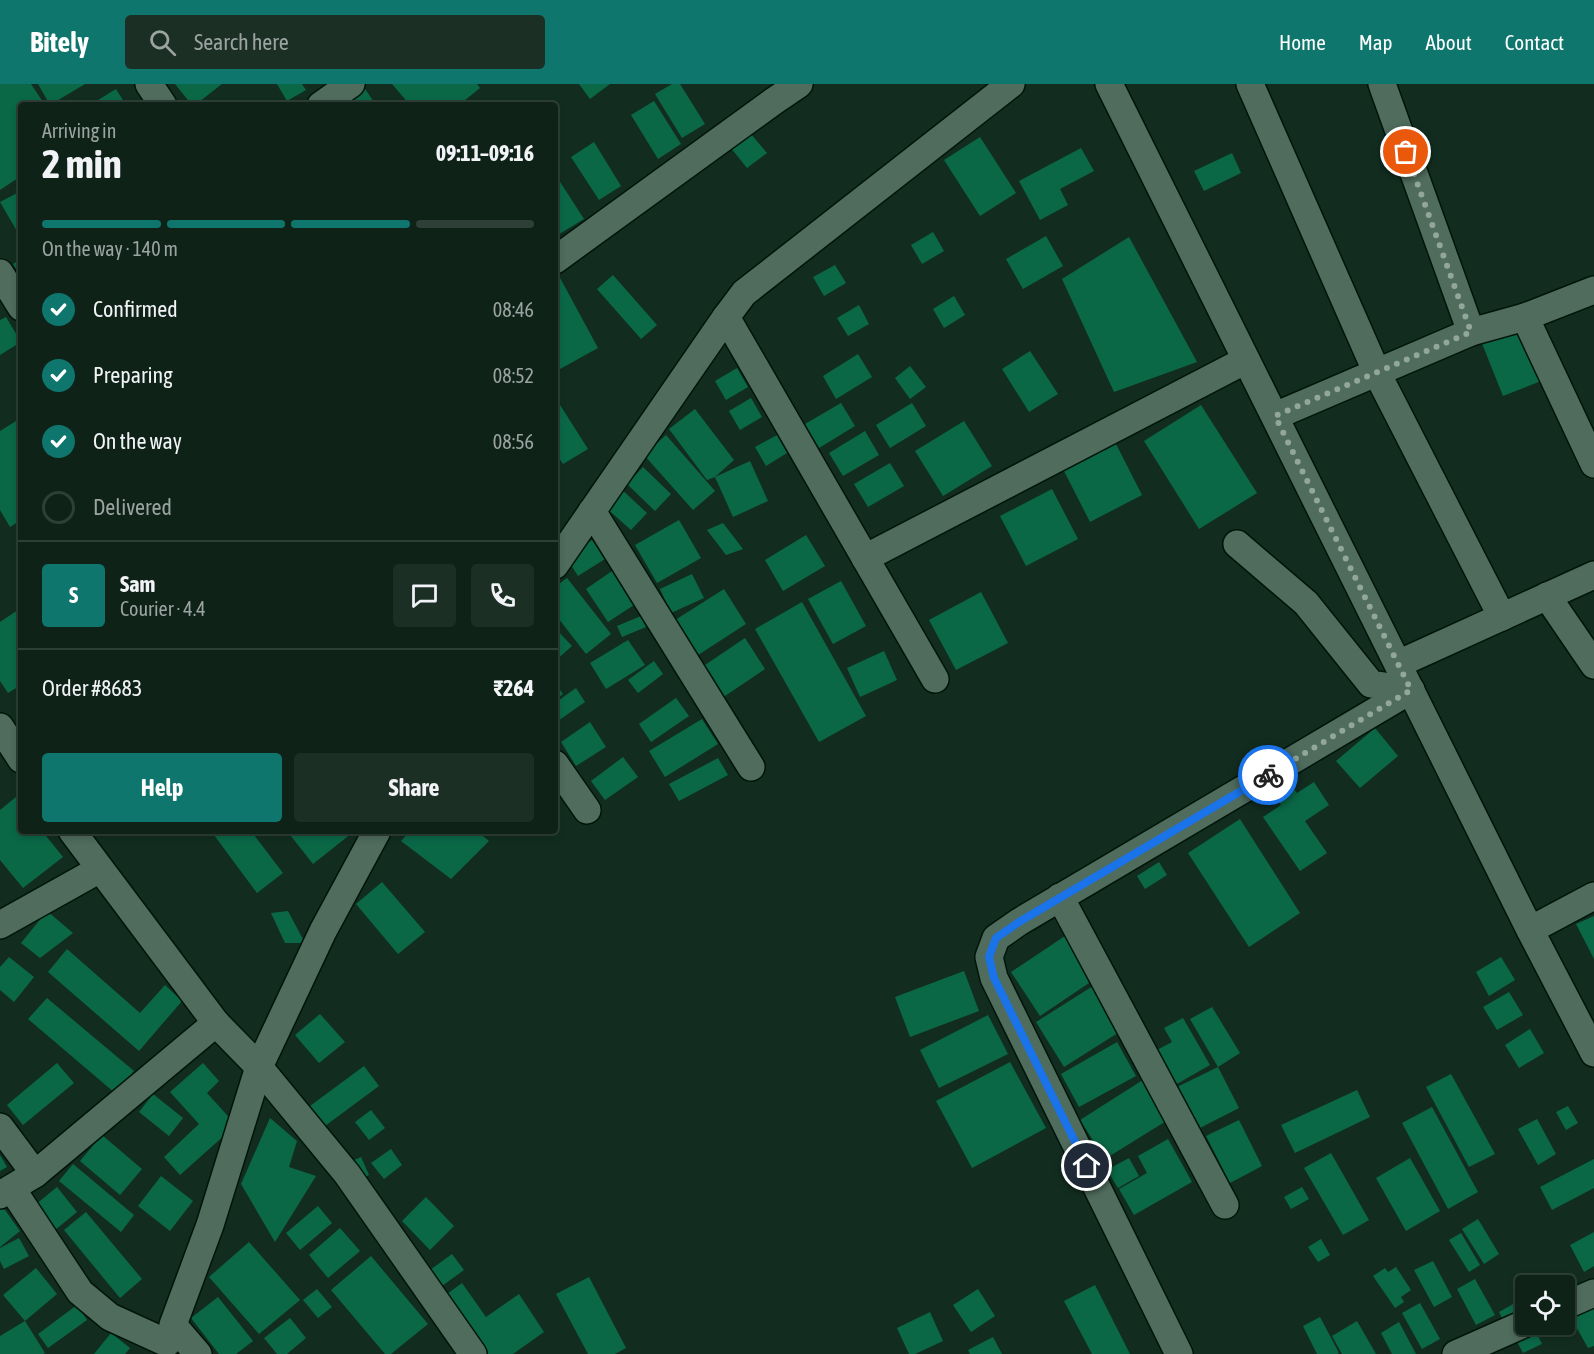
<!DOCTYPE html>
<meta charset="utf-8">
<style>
:root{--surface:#0e2218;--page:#1c2f25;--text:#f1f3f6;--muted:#9ba4a2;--line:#2e3f37;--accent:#0f766e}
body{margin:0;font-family:"Asap Condensed",sans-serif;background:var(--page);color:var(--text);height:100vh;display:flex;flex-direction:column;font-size:22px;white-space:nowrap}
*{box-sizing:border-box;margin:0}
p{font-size:20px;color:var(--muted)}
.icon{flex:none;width:33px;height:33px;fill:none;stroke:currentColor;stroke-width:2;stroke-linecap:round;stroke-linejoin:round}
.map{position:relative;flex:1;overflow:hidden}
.sheet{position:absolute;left:18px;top:18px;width:540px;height:732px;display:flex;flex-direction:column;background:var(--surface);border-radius:6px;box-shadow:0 3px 9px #0003,0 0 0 2px var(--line)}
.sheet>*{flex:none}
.fabs{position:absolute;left:1515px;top:1191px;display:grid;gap:12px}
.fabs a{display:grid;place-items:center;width:60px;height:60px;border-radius:6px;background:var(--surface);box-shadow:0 3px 9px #0003,0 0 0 2px var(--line);font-size:30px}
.pin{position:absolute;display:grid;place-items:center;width:51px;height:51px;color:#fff;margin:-26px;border:3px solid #fff;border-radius:50%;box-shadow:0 2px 6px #0007}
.courier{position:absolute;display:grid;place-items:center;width:60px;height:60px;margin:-30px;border:4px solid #1a73e8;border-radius:50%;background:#fff;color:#222;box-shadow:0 2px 8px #0007}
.head em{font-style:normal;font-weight:700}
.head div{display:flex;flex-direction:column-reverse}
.head{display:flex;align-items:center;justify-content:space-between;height:102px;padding:0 24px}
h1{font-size:39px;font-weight:700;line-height:45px}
.bar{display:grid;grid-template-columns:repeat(4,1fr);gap:9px 6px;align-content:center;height:72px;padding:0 24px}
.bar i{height:8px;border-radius:4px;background:var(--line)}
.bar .current{background:var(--accent)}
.bar p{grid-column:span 4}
.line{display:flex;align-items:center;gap:15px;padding:0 24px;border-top:2px solid var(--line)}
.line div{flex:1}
.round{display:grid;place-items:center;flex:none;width:63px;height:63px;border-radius:6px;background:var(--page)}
ol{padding:0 24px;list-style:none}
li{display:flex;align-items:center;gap:18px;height:66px}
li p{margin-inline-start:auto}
li .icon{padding:6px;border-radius:50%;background:var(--accent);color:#fff;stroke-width:4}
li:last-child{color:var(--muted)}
li i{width:33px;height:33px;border:3px solid var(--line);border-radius:50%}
.primary-button{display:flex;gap:12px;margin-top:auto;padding:12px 24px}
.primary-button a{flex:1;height:69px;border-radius:6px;background:var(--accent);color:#fff;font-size:24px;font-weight:700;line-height:69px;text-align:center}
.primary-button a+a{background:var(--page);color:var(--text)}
header{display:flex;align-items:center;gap:36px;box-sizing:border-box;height:84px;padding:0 30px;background:var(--accent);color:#fff}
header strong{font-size:28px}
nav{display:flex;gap:33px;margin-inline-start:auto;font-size:21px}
.search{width:420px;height:54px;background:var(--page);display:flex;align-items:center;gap:15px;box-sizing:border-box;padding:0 21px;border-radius:6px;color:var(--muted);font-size:22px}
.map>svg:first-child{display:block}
.building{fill:#0a6847}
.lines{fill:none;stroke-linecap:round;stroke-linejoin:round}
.street-casing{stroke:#00150a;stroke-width:30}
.street{stroke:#4f6c5d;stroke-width:27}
.done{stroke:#92a69c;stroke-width:6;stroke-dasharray:0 10.8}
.route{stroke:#1a73e8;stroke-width:8}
</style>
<header>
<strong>Bitely</strong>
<div class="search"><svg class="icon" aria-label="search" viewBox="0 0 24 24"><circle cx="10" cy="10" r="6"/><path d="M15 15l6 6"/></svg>Search here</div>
<nav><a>Home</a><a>Map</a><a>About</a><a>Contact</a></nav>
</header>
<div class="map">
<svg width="1594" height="1270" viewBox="0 0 1594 1270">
<rect width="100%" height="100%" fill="#122d20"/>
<!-- building -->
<g class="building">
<polygon points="0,0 31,0 45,21 21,21 21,92 0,106"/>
<polygon points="38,0 85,0 50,21"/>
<polygon points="175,0 222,0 195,21 192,21"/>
<polygon points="277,0 302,0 306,6 287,17"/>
<polygon points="392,0 477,0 480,4 459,21 410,21"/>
<polygon points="579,0 610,0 590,15"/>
<polygon points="672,0 680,0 705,40 682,54 655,10"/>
<polygon points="363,2 376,21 337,21"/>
<polygon points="116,5 126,21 90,21"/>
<polygon points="654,17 681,60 658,75 631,31"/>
<polygon points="745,43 767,69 747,84 726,58"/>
<polygon points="980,53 1016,109 980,132 944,76"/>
<polygon points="594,58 621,102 599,116 571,73"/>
<polygon points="1081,64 1094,87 1060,105 1068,121 1040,136 1019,97"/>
<polygon points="1232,69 1241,89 1204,107 1194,87"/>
<polygon points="555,90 584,135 556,152 555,151"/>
<polygon points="21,107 21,154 0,118"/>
<polygon points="933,148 944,167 922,180 911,161"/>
<polygon points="1046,152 1063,182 1023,205 1006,175"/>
<polygon points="1129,153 1197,278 1114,308 1062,195"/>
<polygon points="21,175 21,193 13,180"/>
<polygon points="835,181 846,199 824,212 813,193"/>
<polygon points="613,191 657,241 641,255 597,205"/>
<polygon points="559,192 598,264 560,285 555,276 555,194"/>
<polygon points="954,212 965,231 944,244 933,225"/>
<polygon points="859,221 869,240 848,252 837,234"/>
<polygon points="6,233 21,258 0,271 0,236"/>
<polygon points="1519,242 1541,297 1503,312 1481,257"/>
<polygon points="1030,267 1058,310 1029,328 1002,285"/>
<polygon points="858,270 872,293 836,315 823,292"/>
<polygon points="910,282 926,303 910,315 895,294"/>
<polygon points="737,284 748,303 726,316 715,297"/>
<polygon points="555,313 588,365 563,380 555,368"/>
<polygon points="751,314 762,333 740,346 729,327"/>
<polygon points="841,319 855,342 819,364 805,340"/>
<polygon points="912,319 926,342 890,364 876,341"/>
<polygon points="1201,321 1257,409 1199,445 1144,357"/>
<polygon points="695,325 734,376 715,393 750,377 768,417 733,433 715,393 707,396 669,345"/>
<polygon points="21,334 21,436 10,443 0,426 0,347"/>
<polygon points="964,337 992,382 943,412 915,367"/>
<polygon points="865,347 879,371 843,392 829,369"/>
<polygon points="666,351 715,407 693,426 644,371"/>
<polygon points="777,351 787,369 766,382 755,363"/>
<polygon points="1116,360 1142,411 1090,438 1064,387"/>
<polygon points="890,379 904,402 868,423 854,400"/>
<polygon points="643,383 671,410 655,427 627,400"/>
<polygon points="620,404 647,429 631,446 604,422"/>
<polygon points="1052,405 1078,455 1026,482 1000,432"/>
<polygon points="679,436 701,474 657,499 635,461"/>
<polygon points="723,439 743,465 726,471 707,446"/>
<polygon points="806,451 825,482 783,507 765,476"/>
<polygon points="592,456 605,475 578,492 566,473"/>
<polygon points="612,487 634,521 608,538 586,505"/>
<polygon points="692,490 704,514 671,529 660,505"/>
<polygon points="567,494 611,550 586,570 555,530 555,503"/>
<polygon points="841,497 866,542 833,560 808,515"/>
<polygon points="724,505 746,540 695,573 672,538"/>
<polygon points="981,508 1008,559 956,586 929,536"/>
<polygon points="802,518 866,632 819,658 755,545"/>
<polygon points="21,524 21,601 8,609 0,597 0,538"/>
<polygon points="641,532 646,543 622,553 617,542"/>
<polygon points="555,544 572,562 555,577"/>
<polygon points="745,554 765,585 722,614 702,583"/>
<polygon points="628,556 645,581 606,605 590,579"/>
<polygon points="884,567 897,596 860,613 847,584"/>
<polygon points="654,577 663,590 638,609 628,596"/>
<polygon points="555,599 563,610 555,616"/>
<polygon points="576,604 585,618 555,639 555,619"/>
<polygon points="676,614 689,632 651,658 639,640"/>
<polygon points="702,635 718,660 665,693 649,667"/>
<polygon points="590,638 606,663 576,682 561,658"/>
<polygon points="1375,644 1398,672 1360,704 1336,677"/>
<polygon points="623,673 638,693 605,716 591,697"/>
<polygon points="718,674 728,691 679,717 669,700"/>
<polygon points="1289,698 1297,709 1314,698 1329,721 1305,737 1327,769 1300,787 1263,733 1281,721 1273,709"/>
<polygon points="16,713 21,720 21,747 42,747 63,773 23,804 0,776 0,726"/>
<polygon points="1240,735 1300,829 1249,863 1188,769"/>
<polygon points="211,747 251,747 283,789 257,809"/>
<polygon points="287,747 350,747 352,749 313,780"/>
<polygon points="410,747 477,747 489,757 451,795 401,757"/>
<polygon points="1159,778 1167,791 1145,805 1137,792"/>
<polygon points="382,798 425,848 398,870 356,820"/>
<polygon points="47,827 73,849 40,874 21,859"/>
<polygon points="288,827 305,859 285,859 271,829"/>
<polygon points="1594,832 1594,875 1576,840"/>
<polygon points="1065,852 1095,895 1040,932 1011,888"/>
<polygon points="67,865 140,929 165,901 182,917 139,967 48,888"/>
<polygon points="9,873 34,893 14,918 0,906 0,883"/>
<polygon points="1501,873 1515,896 1489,912 1476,888"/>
<polygon points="964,887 979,927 910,953 895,913"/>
<polygon points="1093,902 1121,947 1064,983 1036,938"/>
<polygon points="1509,908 1523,931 1497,946 1483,923"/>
<polygon points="47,914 134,987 115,1009 28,935"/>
<polygon points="1212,923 1240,969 1218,983 1190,935"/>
<polygon points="320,930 345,958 319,979 295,951"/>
<polygon points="988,931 1008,970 939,1004 920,966"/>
<polygon points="1183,934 1210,981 1175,1001 1155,967 1172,958 1164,944"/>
<polygon points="1530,945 1544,969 1519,984 1505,961"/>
<polygon points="1117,958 1136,992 1079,1023 1061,990"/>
<polygon points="1010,978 1046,1044 972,1084 936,1017"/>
<polygon points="57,979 74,999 23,1041 7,1021"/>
<polygon points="203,979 219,997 207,1009 236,1041 180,1091 164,1073 199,1040 170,1008"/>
<polygon points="364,982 379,1002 325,1042 310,1022"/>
<polygon points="1218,983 1239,1024 1198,1045 1177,1003"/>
<polygon points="1451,990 1495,1070 1469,1083 1426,1003"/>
<polygon points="1146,994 1151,1002 1146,1005 1161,1030 1171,1034 1105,1075 1080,1036"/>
<polygon points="1357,1006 1370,1033 1295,1069 1281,1041"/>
<polygon points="153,1010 183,1034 169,1052 139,1028"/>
<polygon points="1568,1022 1578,1039 1566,1046 1556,1028"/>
<polygon points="1432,1023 1478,1108 1448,1125 1402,1039"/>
<polygon points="371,1026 385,1044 369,1056 355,1038"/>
<polygon points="270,1034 297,1057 289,1083 316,1092 275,1158 241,1100"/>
<polygon points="1537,1035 1556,1070 1538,1081 1518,1045"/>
<polygon points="1239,1036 1262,1082 1230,1099 1206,1052"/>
<polygon points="102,1051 142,1085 120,1111 80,1077"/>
<polygon points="1168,1055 1192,1098 1134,1131 1119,1105 1147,1089 1138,1072"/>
<polygon points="391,1065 402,1081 384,1095 371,1079"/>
<polygon points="1331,1069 1369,1136 1343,1151 1304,1084"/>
<polygon points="0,1071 7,1083 0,1087"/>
<polygon points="361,1073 369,1091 359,1096 350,1078"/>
<polygon points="1129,1074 1139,1092 1118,1104 1107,1086"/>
<polygon points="1410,1074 1440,1127 1406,1147 1376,1094"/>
<polygon points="1594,1075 1594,1104 1552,1126 1540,1103"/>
<polygon points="73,1080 134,1131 121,1148 59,1097"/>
<polygon points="161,1092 193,1117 170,1147 138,1122"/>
<polygon points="57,1103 77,1128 55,1146 35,1121"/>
<polygon points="1302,1103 1309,1115 1291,1125 1284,1113"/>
<polygon points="426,1113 454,1142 430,1166 402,1137"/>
<polygon points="0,1119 20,1147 0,1163"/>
<polygon points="318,1122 332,1139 300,1166 286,1149"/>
<polygon points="86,1128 142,1195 120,1214 64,1146"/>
<polygon points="1478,1135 1499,1170 1484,1180 1462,1145"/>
<polygon points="340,1144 360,1167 328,1194 309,1171"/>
<polygon points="1594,1148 1594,1182 1584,1188 1570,1161"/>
<polygon points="1461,1149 1480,1181 1469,1188 1449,1156"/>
<polygon points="19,1154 29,1172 4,1185 0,1177 0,1164"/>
<polygon points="1321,1155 1330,1171 1318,1178 1308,1163"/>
<polygon points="249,1158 300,1216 259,1250 209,1193"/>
<polygon points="452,1170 464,1186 442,1202 430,1186"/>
<polygon points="371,1172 428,1240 391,1270 385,1270 331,1206"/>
<polygon points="1433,1177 1452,1213 1434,1223 1414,1186"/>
<polygon points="1396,1183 1411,1206 1401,1213 1404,1218 1395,1224 1373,1192 1385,1184 1388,1188"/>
<polygon points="36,1184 57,1210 25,1237 3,1211"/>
<polygon points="589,1193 626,1264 615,1270 588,1270 556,1210"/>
<polygon points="1475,1195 1495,1231 1476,1241 1457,1205"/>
<polygon points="462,1199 486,1233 519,1210 544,1248 513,1270 488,1270 447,1210"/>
<polygon points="1095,1201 1130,1270 1092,1270 1064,1217"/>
<polygon points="317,1205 332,1223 318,1234 303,1216"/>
<polygon points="978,1205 995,1232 971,1248 953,1221"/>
<polygon points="218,1213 253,1257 236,1270 219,1270 191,1234"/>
<polygon points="1522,1215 1526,1221 1526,1229 1505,1240 1499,1228"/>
<polygon points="1594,1216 1594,1262 1588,1264 1569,1230"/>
<polygon points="1420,1219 1440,1255 1422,1265 1402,1229"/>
<polygon points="77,1221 87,1236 48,1264 38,1250"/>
<polygon points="930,1228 943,1257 915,1270 909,1270 897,1244"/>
<polygon points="1320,1233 1339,1269 1337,1270 1317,1270 1303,1242"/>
<polygon points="290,1234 306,1254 287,1270 277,1270 264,1254"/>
<polygon points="25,1237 45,1269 43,1270 0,1270 0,1252"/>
<polygon points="1357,1237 1376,1270 1342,1270 1332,1252"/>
<polygon points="1399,1238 1416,1270 1392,1270 1381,1249"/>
<polygon points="1535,1246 1542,1260 1523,1269 1516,1256"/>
<polygon points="111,1249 130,1264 125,1270 94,1270"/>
<polygon points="993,1253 1002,1270 970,1270 968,1266"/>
</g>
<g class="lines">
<defs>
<g id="street">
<polyline points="149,0 163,21"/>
<polyline points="1109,0 1530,846 1594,969"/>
<polyline points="1250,0 1377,289 1502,533"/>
<polyline points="1382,0 1471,248"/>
<polyline points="321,21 351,0"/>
<polyline points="555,176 774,17 799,0"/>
<polyline points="0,189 21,223"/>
<polyline points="726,233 935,595"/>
<polyline points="1525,233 1594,380"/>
<polyline points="1275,332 1471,248 1525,233 1594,206"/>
<polyline points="592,427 751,683"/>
<polyline points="1237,460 1306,519 1371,600 1411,606"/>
<polyline points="865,474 1246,276"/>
<polyline points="555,481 726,233 744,209 1011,0"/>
<polyline points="1547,512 1594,581"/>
<polyline points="1398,580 1594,491"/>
<polyline points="0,643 21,675"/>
<polyline points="555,680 587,726"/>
<polyline points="72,747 216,939 259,983 347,1090 473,1270"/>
<polyline points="1060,813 1225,1121"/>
<polyline points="0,841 100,785"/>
<polyline points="1530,846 1594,812"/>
<polyline points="0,1043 35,1090"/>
<polyline points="12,1105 80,1208 110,1233 167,1259"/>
<polyline points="0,1111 35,1090 216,939"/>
<polyline points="1564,1222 1594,1209"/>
<polyline points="198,1270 173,1241 210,1141 259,983 323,847 377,747"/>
<polyline points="1179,1270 994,894 989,873 996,854 1019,838 1411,606"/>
<polyline points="1456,1270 1526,1239"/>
</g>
</defs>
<!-- street casing -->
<use href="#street" class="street-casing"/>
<!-- street -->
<use href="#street" class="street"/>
</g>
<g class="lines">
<!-- done -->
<polyline class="done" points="1268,691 1411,606 1275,332 1471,248 1406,68"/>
<!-- route -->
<polyline class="route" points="1087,1082 994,894 989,873 996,854 1019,838 1268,691"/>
</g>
</svg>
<div class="fabs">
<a><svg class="icon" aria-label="locate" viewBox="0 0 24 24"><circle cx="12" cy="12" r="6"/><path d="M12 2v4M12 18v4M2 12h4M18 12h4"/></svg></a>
</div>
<div class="pin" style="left:1406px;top:68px;background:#ea580c"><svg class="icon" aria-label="bag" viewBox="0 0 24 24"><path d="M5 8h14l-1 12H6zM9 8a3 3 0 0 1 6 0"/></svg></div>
<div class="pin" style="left:1087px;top:1082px;background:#1f2937"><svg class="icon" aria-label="home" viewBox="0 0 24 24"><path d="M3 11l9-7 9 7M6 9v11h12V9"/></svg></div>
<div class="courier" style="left:1268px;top:691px"><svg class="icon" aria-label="bike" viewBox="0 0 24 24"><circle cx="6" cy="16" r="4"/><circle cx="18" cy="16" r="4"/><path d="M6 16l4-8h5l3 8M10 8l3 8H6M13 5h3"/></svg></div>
<section class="sheet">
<div class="head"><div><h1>2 min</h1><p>Arriving in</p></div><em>09:11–09:16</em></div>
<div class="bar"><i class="current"></i><i class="current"></i><i class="current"></i><i></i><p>On the way · 140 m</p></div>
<ol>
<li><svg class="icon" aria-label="check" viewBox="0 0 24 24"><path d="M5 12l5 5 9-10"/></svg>Confirmed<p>08:46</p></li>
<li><svg class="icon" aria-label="check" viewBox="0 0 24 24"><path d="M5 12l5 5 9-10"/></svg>Preparing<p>08:52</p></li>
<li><svg class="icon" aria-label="check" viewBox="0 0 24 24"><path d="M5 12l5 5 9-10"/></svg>On the way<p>08:56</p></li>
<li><i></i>Delivered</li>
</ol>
<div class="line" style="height:108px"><b class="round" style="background:var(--accent);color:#fff">S</b><div><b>Sam</b><p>Courier · 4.4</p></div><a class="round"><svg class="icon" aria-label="chat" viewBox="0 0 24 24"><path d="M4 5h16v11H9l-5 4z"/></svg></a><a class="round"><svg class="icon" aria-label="phone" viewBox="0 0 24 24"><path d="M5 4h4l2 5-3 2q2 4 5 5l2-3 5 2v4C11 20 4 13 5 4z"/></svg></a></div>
<div class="line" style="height:78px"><div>Order #8683</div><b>₹264</b></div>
<div class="primary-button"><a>Help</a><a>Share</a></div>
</section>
</div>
